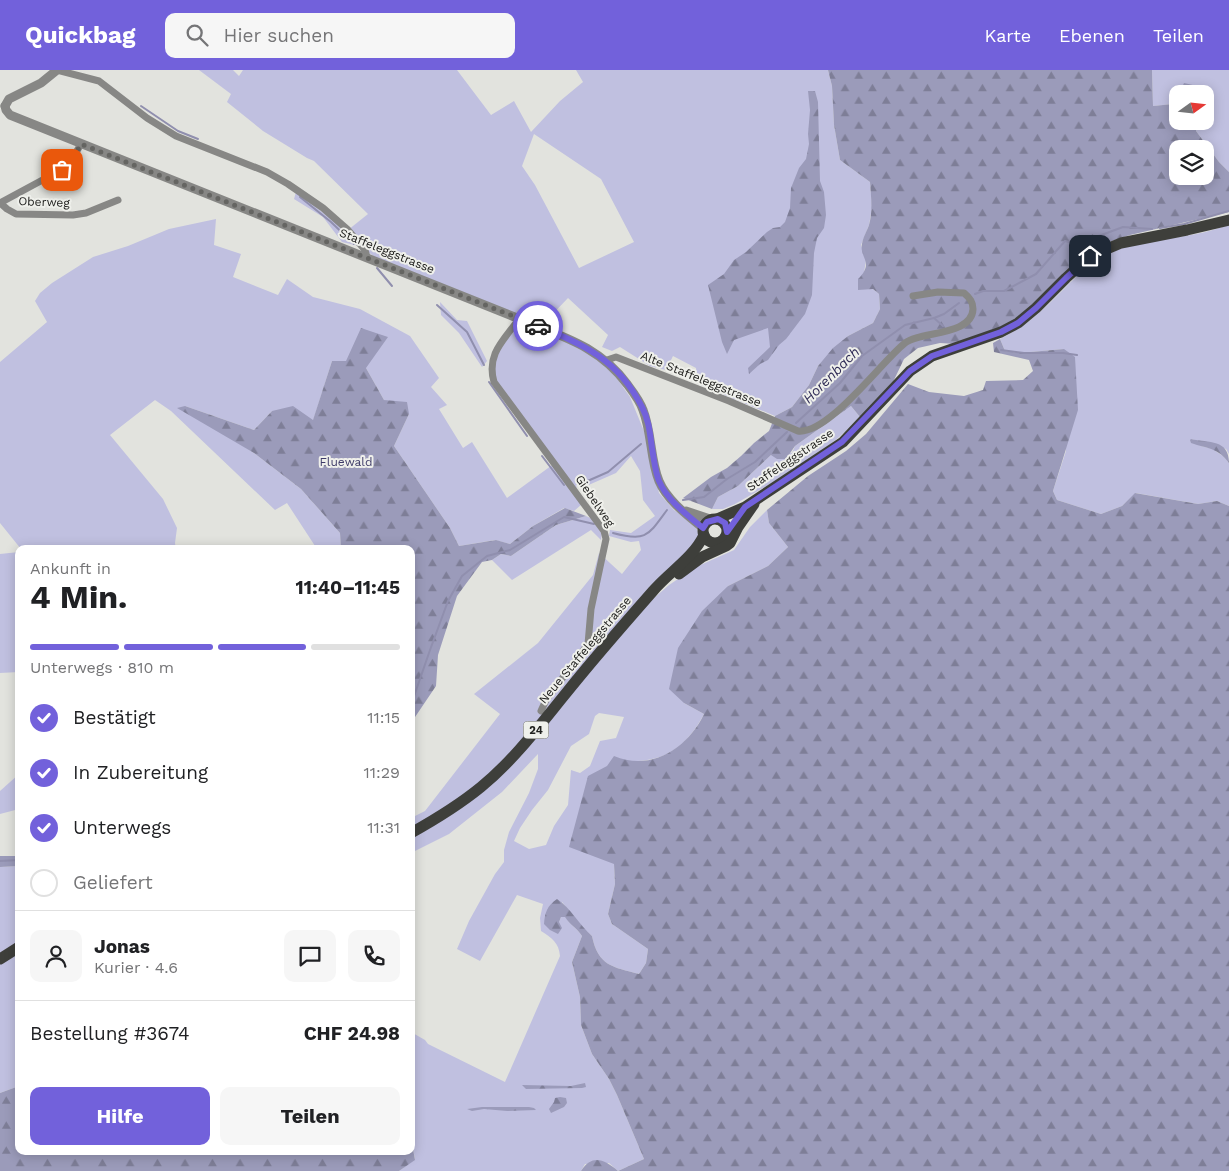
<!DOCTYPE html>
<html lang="de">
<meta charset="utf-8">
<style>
:root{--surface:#fff;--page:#f6f6f6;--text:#202124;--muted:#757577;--line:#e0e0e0;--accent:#7261db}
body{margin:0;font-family:"Work Sans",sans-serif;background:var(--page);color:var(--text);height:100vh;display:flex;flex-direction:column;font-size:19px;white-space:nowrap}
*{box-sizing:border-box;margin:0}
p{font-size:16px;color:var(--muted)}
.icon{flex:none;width:28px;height:28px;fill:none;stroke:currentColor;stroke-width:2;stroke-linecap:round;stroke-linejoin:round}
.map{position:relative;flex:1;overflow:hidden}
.side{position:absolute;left:15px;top:475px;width:400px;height:610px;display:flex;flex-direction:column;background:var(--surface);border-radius:10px;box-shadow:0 2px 12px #0003}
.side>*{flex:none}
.needle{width:32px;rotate:75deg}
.controls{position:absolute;left:1169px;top:15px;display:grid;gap:10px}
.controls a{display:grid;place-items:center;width:45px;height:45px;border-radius:10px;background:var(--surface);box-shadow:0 2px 12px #0003;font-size:25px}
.pin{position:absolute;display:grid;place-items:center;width:42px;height:42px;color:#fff;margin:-21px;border-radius:10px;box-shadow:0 2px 8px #0006}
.courier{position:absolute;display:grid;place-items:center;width:50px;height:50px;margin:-25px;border:4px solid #7261db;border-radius:50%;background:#fff;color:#222;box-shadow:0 1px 6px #0007}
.headline em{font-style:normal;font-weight:700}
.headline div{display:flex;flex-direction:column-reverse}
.headline{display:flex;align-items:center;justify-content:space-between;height:85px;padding:0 15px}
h1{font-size:32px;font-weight:700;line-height:38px}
.bar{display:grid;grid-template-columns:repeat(4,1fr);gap:8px 5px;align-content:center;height:60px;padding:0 15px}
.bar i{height:6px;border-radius:4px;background:var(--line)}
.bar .current{background:var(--accent)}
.bar p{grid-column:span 4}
.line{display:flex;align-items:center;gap:12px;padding:0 15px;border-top:1px solid var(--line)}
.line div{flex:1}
.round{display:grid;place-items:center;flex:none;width:52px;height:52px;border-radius:10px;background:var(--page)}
ol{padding:0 15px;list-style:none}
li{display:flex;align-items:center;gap:15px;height:55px}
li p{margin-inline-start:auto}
li .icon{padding:5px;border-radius:50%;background:var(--accent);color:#fff;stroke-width:4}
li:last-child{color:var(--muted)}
li i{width:28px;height:28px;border:2px solid var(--line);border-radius:50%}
.button{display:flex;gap:10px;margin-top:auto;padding:10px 15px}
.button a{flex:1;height:58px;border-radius:10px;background:var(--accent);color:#fff;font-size:20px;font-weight:700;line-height:58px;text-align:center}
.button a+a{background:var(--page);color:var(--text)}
header{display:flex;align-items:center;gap:30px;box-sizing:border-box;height:70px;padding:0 25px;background:var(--accent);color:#fff}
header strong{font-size:24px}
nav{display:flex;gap:28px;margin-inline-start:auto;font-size:18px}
.search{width:350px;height:45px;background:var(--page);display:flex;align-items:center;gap:12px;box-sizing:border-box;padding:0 18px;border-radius:10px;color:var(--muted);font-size:19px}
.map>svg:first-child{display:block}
.green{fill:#c0c0e0;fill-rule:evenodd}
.forest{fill:url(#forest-firs);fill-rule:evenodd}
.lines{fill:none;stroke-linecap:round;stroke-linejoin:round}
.stream{stroke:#908fae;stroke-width:2}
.minor{stroke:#878785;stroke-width:7}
.tertiary{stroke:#878785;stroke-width:9}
.primary{stroke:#3e3f3b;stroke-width:11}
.done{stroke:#656562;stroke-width:5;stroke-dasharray:0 9}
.route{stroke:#7261db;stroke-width:6}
.labels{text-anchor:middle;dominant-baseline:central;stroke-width:4;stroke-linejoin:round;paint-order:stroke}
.shield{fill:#eff0eb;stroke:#5f5f5c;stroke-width:1}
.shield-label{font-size:11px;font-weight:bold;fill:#21211f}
.street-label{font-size:12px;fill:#21211f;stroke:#eff0eb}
.park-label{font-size:12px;fill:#3e3b68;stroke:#eff0eb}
.water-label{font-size:14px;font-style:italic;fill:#2f2b56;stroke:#eff0eb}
</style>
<header>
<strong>Quickbag</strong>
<div class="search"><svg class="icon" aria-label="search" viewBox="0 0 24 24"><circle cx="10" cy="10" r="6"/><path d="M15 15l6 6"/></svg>Hier suchen</div>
<nav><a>Karte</a><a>Ebenen</a><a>Teilen</a></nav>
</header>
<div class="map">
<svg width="1229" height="1101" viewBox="0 0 1229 1101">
<defs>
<pattern id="forest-firs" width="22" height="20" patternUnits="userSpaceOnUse" patternTransform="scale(1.25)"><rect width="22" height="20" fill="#9b9bba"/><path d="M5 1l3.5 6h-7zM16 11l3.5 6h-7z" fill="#7e7e97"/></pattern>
</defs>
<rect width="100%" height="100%" fill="#e2e3de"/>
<!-- green -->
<g class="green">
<path d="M199,0H233L239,6L243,0H457L491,45L514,31L531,62L560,31L583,12L576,0H828L832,16L834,55L840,90L870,112L872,138L869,155L861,175L866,190L864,203L858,219H873L879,224L880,239L873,253L848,266L818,296L809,315L792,337L775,346L698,314L696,298L673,286L666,300L650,296L620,277L612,281L602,277L608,265L568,228L545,252L611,300L630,327L646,366L659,423L674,440L695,454L700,468L646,535L669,515L696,497L734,480L750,457L767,440L769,453L788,477L768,496L728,516L684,633L704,644C686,678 664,693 625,691L614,794L615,814L608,844L612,854L648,879L646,893L639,904C613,897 598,896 592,866L584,859L562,832L559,852L561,847L565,846C570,855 577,858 582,866L572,892L580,927L581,955L592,984L609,1009L617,1025L644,1089L618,1101L609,1093L585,1094L581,1101H399L415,1089L411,1068V962L425,970L428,974L505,1012L560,886C559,873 552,868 541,861L540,848L543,834L517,825L480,891L457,879L469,851L495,804L504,792V780L509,762L529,723L538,699V684L502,722L449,764L411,783V748L425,741L500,644L474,624L538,573L593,505L599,483L622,504L641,480L639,471L631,472L609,466L610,460L631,463L655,446L643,430L640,401L631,386L616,403L584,417L576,415L581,435L574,441L564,438L533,456L510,474L495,470L459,476L450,458L394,376L409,344L384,330L366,298L346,291H332L313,351L272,341L254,360L185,336L254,383L301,419L340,463L341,479H317L287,433L275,440L171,341L155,330L110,365L163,429L177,458L175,473L176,479H21L0,453V292L47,252L35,231L40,223L52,213L93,187L128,176L169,159L216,149L214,175L241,184L233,207L278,225L287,209L313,227L360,239L410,266L439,308L431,317L447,335L439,339L463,378L472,372L507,428L555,393L494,312L493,286L519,249L375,187L365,180L348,160L368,144L314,91L307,88L263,61L227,32L231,24ZM534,64L601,109L634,172L579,198L535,115L522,96ZM599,643L624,647L616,668L600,671L590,696L580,703L571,700L568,735L554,756L546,775L529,779L514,771L520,758L532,740L548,720L571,676L589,664L595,646Z"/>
<polygon points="1152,0 1229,0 1229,102 1219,92 1196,61 1197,51 1205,51 1205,24 1201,24 1184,14 1173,34 1153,36"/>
<polygon points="296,122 338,154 359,176 342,172 323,147 294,129"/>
<path d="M1229,155V384L1226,379L1191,369L1201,376L1213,379L1224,387L1229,393V436L1217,431L1198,434L1136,423L1122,436L1101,444L1057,430L1053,421L1066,381L1064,279L1019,283L1005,281L1000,269C1015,261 1029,252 1041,241C1064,221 1079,199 1107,184C1134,171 1166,170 1196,164C1207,162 1218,158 1229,155Z"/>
<polygon points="440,232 457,250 467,251 487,291 482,297 459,263 441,245"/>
<path d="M851,336L860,347C826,384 779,409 735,434L723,439H712L718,427L738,416L771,385L792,383L795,376Z"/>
<polygon points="586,446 603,454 601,470 591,460 512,510 492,490 501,484 511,486 556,455"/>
<polygon points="19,482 19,602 0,603 0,484"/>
<polygon points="19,704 19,739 0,744 0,721"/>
<polygon points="19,796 19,1016 0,1023 0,797"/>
</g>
<!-- forest -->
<g class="forest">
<path d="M828,0H1152L1153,36L1173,34L1177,26L1178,51H1197L1196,61L1219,92L1229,102V142L1130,165L1109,172L1086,184L1027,241L1005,256L956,274L940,273L918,278L904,289L893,312L860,347L851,336L795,376L786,389H777L771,385L738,416L718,427L712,439L683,428L711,407L727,398L741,386L754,373L769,361L775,346L792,337L809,315L818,296L833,278L848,266L873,253L880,239L879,224L873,219L858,220V209C875,192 859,188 862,174C863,167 867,161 869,155C873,141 871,127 870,112L840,90L834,55L832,16ZM1178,79H1205V106H1178Z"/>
<polygon points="1184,13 1197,16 1201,24 1179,24"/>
<polygon points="808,21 815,21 818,32 820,111 824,122 826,145 824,158 817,168 814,183 812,225 805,244 786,269 779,275 768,290 760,294 749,304 748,298 770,277 768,258 734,270 727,284 722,272 708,215 724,204 734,190 746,182 767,162 773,158 780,157 785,152 790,138 791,118 799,98 806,89 809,74 808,64 810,40"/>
<polygon points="361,258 388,267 366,298 384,330 407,332 409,344 394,376 450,458 459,476 496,470 510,474 533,456 565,438 586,446 556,455 511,486 501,484 492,490 482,492 457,526 438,585 436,616 411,653 411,479 341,479 340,463 301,419 254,383 177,338 185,336 254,360 272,341 293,336 313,350 332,291 346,291"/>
<path d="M1000,269L1005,281L1019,283L1064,279L1075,287L1078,340L1053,421L1057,430L1101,444L1122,436L1135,423L1198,434L1217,431L1229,436V1101H581C592,1084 604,1089 618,1101L644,1089L617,1025L609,1009L592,984L581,955L580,927L572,892L582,866C577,858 570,855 565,847H561L559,852L562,858L558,864L550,860L544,854C545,842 547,836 557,829C571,838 579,855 592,866C598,896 613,897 639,904L646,893L648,879L612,854L608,844L615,814L614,794L569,777L588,706L607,696L614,686C651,702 688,678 704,644L684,633L669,619L678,578L702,541L728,516L768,496L788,477L769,453L767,440L808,406L846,381L866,364L908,314L929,322L964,326L983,320L986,311L1023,310L1033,301L1029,290L994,282L993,273Z"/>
<path d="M1191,369C1209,373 1229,369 1229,393C1217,377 1208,379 1191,373L1190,370Z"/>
<polygon points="0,786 19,786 19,796 0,797"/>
<polygon points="585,1013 586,1017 582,1018 526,1019 522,1015 571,1016"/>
<polygon points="19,1016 19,1081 411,1081 411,1068 415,1090 399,1101 0,1101 0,1023"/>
<polygon points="560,1027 566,1028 567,1033 564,1037 551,1043 549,1039 554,1032 555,1028"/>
<polygon points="482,1037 529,1037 534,1038 536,1040 507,1041 484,1039 472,1041 467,1039"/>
</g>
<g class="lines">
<!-- stream -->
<g class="stream">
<polyline points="141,36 178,61 198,69"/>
<polyline points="300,127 331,152 354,174"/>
<polyline points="1160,158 1184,154 1229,141"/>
<polyline points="377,198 392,216"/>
<polyline points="975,224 983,221 1004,221 1036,204 1065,171 1077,174 1123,157 1152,159"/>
<polyline points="437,235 467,262 484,295"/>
<polyline points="934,248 943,256"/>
<polyline points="1001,280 1024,283 1063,283 1077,285"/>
<polyline points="489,312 527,366"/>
<polyline points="796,353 840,313 862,286 905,255 934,248 944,244 959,233"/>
<polyline points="542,386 564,415"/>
<polyline points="583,413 608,402 641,374"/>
<polyline points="683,430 704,427 727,409 755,392 787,362"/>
<path d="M613,463C646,472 648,466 667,440"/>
<polyline points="411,635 430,580 448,531 462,506 487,486 510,480 564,447 594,454"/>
<polyline points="0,791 19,790"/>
</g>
<!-- minor -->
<g class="minor">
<polyline points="57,0 99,11 147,48 176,66 267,102 288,114 323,138 348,160 365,180 367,187"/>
<polyline points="0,133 7,139 16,144 73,145 86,143 118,130"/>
<polyline points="0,133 61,100 71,91 81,74"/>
<path d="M519,249C504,270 486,284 494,312L604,461L606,469L591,539L588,574L546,630L541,641"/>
<path d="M607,290L616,287L729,331L798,361C828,365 881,292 905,273C920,261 972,266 973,239C973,232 970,228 964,223L938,222L913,226"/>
</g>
<!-- tertiary -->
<g class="tertiary">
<path d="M5,36L6,40L10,45L532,254C570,269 602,280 627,314C633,322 640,331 643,340C652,363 650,389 659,411C667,430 687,445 703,458"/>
<polyline points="5,36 9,29 41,13 57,0"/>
<polyline points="686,441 710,449"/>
</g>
<!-- primary -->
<g class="primary">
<circle cx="715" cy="461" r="12"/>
<polyline points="717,449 745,437 843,372 910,301 932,286 1001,262 1018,253 1036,238 1066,208 1090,186 1121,173 1187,160 1229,150"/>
<polyline points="679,504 702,487 726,476 730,473 738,457 754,434"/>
<path d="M411,763C436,749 459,735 481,717C514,690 540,655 567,622C595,587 624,554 653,521C669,502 693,488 704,465"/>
<polyline points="0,889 19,877"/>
</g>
</g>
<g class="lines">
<!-- done -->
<polyline class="done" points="62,100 71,92 81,74 538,256"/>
<!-- route -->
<path class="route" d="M538,256C584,275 618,289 642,337C649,350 650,364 652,378C654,389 655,401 659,411C667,430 687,445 703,458L707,452L718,449L725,453L727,462L745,437L842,372L910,301L932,286L1001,262L1018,253L1036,238L1066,208L1090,186"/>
</g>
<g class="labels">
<!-- shield labels -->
<rect class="shield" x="523.5" y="651.5" width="25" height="17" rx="4"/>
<g class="shield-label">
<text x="536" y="660">24</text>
</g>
<!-- street labels -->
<g class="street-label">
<text transform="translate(44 132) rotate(2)">Oberweg</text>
<text transform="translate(387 181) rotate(22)">Staffeleggstrasse</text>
<text transform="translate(701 309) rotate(22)">Alte Staffeleggstrasse</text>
<text transform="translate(790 390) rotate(-34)">Staffeleggstrasse</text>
<text transform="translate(595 431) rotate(56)">Giebelweg</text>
<text transform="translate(585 580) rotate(-50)">Neue Staffeleggstrasse</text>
</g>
<!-- park labels -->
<g class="park-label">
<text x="346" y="392">Fluewald</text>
</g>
<!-- water labels -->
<g class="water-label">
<text transform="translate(831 305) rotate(-45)">Horenbach</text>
</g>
</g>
</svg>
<div class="controls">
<a><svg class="needle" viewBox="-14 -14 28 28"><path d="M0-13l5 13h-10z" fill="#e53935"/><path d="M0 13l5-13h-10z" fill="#757577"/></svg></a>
<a><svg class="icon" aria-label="layers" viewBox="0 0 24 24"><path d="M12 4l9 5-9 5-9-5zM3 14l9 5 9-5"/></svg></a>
</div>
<div class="pin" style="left:62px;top:100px;background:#ea580c"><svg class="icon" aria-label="bag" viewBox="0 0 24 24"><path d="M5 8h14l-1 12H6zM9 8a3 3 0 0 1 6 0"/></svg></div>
<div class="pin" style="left:1090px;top:186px;background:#1f2937"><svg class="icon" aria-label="home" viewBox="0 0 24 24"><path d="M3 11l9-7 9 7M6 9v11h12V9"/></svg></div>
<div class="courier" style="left:538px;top:256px"><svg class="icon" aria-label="car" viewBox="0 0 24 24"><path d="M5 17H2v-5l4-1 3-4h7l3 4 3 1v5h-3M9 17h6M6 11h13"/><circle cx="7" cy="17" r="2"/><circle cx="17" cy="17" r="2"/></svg></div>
<section class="side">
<div class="headline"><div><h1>4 Min.</h1><p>Ankunft in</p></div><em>11:40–11:45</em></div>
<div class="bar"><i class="current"></i><i class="current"></i><i class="current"></i><i></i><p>Unterwegs · 810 m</p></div>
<ol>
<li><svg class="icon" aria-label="check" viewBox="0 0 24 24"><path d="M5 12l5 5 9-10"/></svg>Bestätigt<p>11:15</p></li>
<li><svg class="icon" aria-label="check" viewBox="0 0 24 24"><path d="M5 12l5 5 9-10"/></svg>In Zubereitung<p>11:29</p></li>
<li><svg class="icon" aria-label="check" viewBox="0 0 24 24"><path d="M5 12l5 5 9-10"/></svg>Unterwegs<p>11:31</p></li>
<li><i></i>Geliefert</li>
</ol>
<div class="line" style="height:90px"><a class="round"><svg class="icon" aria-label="person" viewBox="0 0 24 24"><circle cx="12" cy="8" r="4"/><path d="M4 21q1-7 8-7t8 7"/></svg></a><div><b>Jonas</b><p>Kurier · 4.6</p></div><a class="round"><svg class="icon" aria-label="chat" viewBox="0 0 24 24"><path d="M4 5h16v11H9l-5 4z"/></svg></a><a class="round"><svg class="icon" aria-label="phone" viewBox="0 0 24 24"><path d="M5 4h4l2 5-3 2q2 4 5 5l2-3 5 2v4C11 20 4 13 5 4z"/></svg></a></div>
<div class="line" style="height:65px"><div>Bestellung #3674</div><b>CHF 24.98</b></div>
<div class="button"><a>Hilfe</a><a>Teilen</a></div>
</section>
</div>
